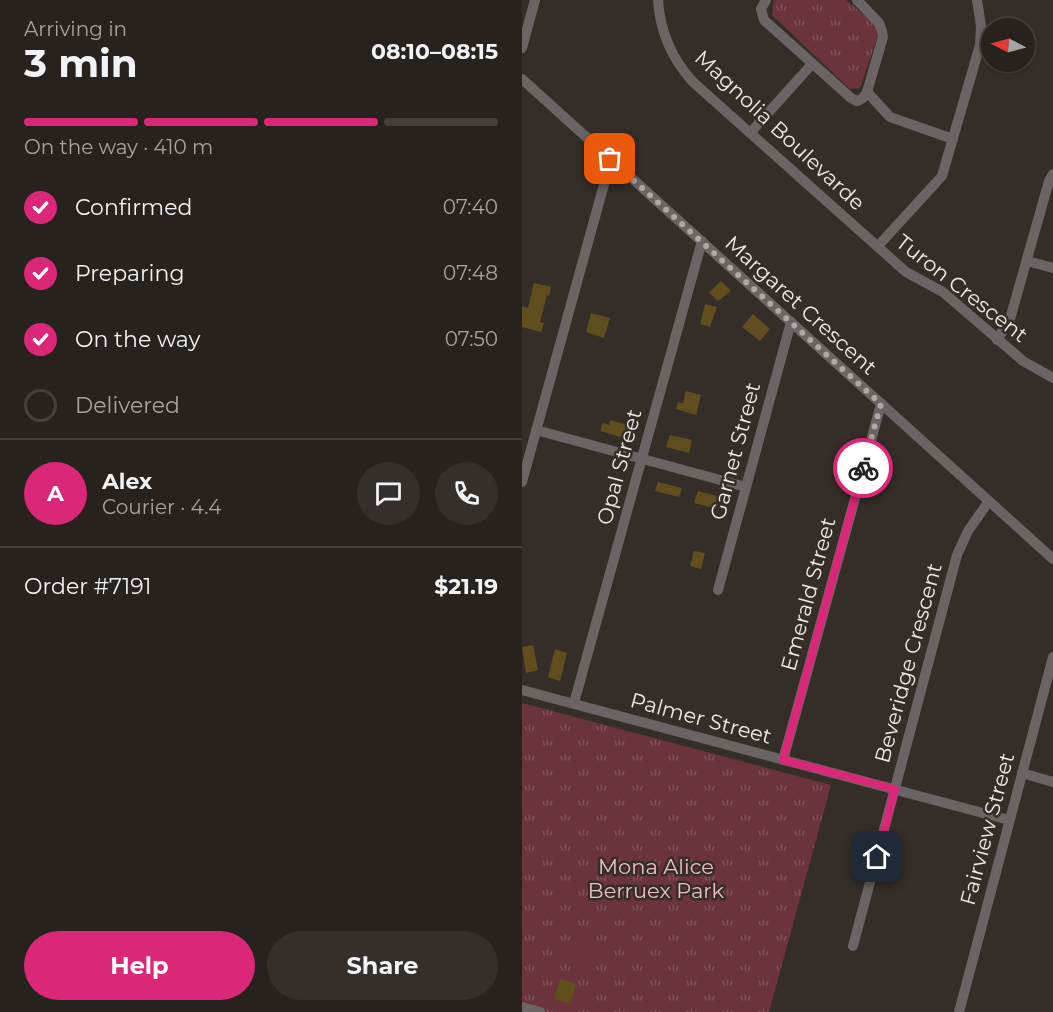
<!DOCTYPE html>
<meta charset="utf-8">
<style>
:root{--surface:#28221e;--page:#342f2b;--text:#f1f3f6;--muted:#a5a4a4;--line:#443f3c;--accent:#db2777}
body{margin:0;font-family:Montserrat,sans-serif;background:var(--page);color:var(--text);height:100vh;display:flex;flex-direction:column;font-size:22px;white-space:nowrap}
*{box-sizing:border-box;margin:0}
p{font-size:20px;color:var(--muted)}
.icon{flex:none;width:33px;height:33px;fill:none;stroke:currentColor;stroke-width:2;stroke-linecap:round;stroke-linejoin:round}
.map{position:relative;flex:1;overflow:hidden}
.sheet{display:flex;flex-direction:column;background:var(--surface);width:522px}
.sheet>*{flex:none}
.needle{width:39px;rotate:276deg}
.tools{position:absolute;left:459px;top:18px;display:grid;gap:12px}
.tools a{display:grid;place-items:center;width:54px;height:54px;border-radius:50%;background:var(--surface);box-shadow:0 3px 9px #0003,0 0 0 2px var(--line);font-size:30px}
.pin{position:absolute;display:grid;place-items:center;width:51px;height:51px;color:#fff;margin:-26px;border-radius:12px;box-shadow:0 3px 9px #0006}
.courier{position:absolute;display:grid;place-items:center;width:60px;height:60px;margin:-30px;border:4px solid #db2777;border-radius:50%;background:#fff;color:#222;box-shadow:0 2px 8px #0007}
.head em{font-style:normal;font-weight:700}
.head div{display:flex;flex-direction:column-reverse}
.head{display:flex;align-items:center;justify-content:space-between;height:102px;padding:0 24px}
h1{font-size:39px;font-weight:700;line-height:45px}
.bar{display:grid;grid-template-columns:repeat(4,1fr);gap:9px 6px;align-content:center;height:72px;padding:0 24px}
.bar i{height:8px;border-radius:4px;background:var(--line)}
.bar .selected{background:var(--accent)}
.bar p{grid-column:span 4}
.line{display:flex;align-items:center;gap:15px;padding:0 24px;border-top:2px solid var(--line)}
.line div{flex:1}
.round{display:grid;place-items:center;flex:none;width:63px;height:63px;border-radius:32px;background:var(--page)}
ol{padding:0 24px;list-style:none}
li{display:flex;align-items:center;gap:18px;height:66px}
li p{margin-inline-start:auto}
li .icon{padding:6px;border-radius:50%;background:var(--accent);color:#fff;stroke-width:4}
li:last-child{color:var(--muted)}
li i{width:33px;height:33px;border:3px solid var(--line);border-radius:50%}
.button{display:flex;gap:12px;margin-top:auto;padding:12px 24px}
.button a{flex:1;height:69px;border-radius:36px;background:var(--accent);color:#fff;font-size:24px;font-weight:700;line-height:69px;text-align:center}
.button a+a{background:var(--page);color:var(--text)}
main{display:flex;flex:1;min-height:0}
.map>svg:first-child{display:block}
.grass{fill:url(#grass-tufts)}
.pitch{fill:#6b343d}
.building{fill:#604e1e}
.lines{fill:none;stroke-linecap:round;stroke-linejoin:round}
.minor{stroke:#6a6564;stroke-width:10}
.done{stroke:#aea8a4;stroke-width:6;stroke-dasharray:0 10.8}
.route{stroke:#db2777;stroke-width:8}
.labels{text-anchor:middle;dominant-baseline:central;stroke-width:5;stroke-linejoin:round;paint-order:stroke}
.street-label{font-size:21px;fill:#efeae6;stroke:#352e28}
.park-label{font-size:21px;fill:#efbdc2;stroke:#352e28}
</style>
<main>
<section class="sheet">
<div class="head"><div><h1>3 min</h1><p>Arriving in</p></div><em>08:10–08:15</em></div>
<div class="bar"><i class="selected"></i><i class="selected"></i><i class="selected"></i><i></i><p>On the way · 410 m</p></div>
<ol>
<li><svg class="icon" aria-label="check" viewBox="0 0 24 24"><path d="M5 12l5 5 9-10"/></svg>Confirmed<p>07:40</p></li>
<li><svg class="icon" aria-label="check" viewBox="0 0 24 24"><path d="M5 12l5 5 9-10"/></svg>Preparing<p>07:48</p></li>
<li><svg class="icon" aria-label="check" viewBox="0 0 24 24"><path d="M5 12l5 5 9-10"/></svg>On the way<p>07:50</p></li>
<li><i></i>Delivered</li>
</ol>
<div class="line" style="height:108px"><b class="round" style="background:var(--accent);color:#fff">A</b><div><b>Alex</b><p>Courier · 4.4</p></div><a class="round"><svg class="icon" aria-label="chat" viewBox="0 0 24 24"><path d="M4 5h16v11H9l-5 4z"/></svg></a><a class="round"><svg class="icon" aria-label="phone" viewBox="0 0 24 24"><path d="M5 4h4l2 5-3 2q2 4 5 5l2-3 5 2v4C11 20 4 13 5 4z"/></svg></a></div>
<div class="line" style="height:78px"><div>Order #7191</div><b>$21.19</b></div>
<div class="button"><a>Help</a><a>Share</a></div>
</section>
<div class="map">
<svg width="531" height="1012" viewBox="0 0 531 1012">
<defs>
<pattern id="grass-tufts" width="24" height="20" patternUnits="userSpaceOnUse" patternTransform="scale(1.5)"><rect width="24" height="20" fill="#6b343d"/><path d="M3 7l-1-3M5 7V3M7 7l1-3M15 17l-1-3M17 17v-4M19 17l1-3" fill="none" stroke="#805259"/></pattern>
</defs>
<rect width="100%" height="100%" fill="#352e28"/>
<!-- grass -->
<g class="grass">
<polygon points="252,0 324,0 352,23 356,35 338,88 328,89 250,15"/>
<polygon points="0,703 309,785 247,1012 0,1012"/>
</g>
<!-- pitch -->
<polygon class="pitch" points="59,937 90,950 83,966 52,953"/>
<!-- building -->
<g class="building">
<polygon points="199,281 209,291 196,301 187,293"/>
<polygon points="12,283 29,287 27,296 25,295 18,322 22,323 19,332 0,327 0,306 6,308"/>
<polygon points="183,304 195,307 188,327 178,324"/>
<polygon points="69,313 88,318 82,338 64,332"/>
<polygon points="231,314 248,329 238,341 220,327"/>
<polygon points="164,391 179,395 174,415 154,409 156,402 161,403"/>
<polygon points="88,420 105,425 102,438 78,431 81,423 87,425"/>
<polygon points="148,435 170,440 167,453 144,447"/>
<polygon points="136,482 160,488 157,497 133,491"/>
<polygon points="176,491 198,497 195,509 172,503"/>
<polygon points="172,551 183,553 179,569 168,566"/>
<polygon points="11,645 16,670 4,673 0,647"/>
<polygon points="33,649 45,653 38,681 26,677"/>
<polygon points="38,979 54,984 49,1004 32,999"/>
</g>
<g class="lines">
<!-- minor -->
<g class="minor">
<path d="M136,0C138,32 149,58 171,82L384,272L421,292L501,361L531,378"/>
<polyline points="244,0 239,9 242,20 329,98 335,101 341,98 345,92 361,37 360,31 357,23 335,0"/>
<polyline points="0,48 13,0"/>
<polyline points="0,79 531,559"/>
<polyline points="345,92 368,117 431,139"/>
<polyline points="228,133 290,64"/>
<polyline points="356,246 420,176 458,45 459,26 455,0"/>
<polyline points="505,261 531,268"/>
<polyline points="475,340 488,319 527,181 531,174"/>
<polyline points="14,430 224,487"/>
<polyline points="0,482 89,159"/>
<polyline points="196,590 269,322"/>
<polyline points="0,690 487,820"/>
<polyline points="52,703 180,241"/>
<polyline points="261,760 359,404"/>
<polyline points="500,773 531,782"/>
<polyline points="331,946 435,555 446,531 467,501"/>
<polyline points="0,1007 18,1012"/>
<polyline points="437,1012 531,657"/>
</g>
</g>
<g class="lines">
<!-- done -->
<polyline class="done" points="88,159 359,404 341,468"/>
<!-- route -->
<polyline class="route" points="341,468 261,760 373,789 355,857"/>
</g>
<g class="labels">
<!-- street labels -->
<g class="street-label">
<text transform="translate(258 130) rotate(43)">Magnolia Boulevarde</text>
<text transform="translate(440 288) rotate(38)">Turon Crescent</text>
<text transform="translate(279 305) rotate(42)">Margaret Crescent</text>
<text transform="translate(213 451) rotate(-75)">Garnet Street</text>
<text transform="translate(97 467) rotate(-75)">Opal Street</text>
<text transform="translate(286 594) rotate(-75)">Emerald Street</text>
<text transform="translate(386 663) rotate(-75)">Beveridge Crescent</text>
<text transform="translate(179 718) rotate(15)">Palmer Street</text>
<text transform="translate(465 829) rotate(-75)">Fairview Street</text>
</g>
<!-- park labels -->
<g class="park-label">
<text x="134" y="866">Mona Alice<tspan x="134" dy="24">Berruex Park</tspan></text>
</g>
</g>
</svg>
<div class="tools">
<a><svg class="needle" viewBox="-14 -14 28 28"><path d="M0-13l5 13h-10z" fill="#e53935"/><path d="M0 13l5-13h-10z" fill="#a5a4a4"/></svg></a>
</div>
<div class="pin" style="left:88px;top:159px;background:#ea580c"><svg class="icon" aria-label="bag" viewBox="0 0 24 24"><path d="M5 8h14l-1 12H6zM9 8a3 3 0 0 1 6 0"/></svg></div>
<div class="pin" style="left:355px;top:857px;background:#1f2937"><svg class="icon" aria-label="home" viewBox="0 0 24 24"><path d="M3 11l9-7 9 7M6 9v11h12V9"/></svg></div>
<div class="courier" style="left:341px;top:468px"><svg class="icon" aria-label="bike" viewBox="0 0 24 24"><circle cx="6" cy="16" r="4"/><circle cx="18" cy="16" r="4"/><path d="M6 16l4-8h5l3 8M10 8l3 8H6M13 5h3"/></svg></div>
</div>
</main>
